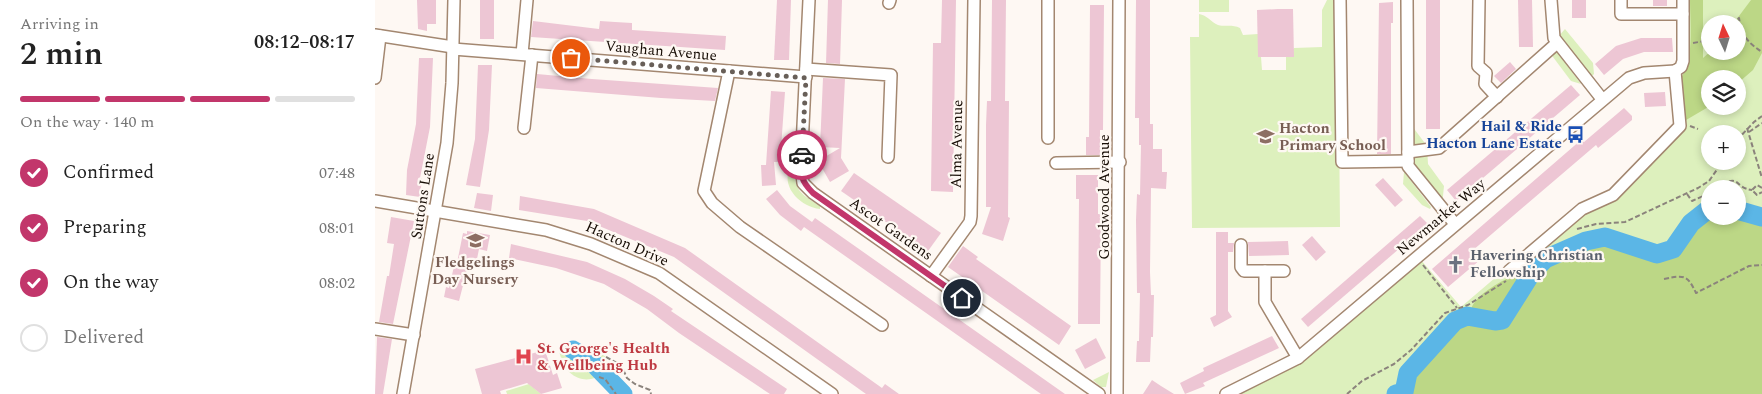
<!DOCTYPE html>
<meta charset="utf-8">
<style>
:root{--surface:#fff;--page:#f6f6f6;--text:#222;--muted:#767676;--line:#e0e0e0;--accent:#c2366b}
body{margin:0;font-family:Spectral,serif;background:var(--page);color:var(--text);height:100vh;display:flex;flex-direction:column;font-size:19px;white-space:nowrap}
*{box-sizing:border-box;margin:0}
p{font-size:16px;color:var(--muted)}
.icon{flex:none;width:28px;height:28px;fill:none;stroke:currentColor;stroke-width:2;stroke-linecap:round;stroke-linejoin:round}
.map{position:relative;flex:1;overflow:hidden}
.details{display:flex;flex-direction:column;background:var(--surface);width:375px}
.details>*{flex:none}
.needle{width:32px;rotate:356deg}
.fabs{position:absolute;left:1326px;top:15px;display:grid;gap:10px}
.fabs a{display:grid;place-items:center;width:45px;height:45px;border-radius:50%;background:var(--surface);box-shadow:0 2px 8px #0003;font-size:25px}
.pin{position:absolute;display:grid;place-items:center;width:42px;height:42px;color:#fff;margin:-21px;border:2px solid #fff;border-radius:50%;box-shadow:0 1px 5px #0007}
.courier{position:absolute;display:grid;place-items:center;width:50px;height:50px;margin:-25px;border:4px solid #c2366b;border-radius:50%;background:#fff;color:#222;box-shadow:0 1px 6px #0007}
.headline em{font-style:normal;font-weight:600}
.headline div{display:flex;flex-direction:column-reverse}
.headline{display:flex;align-items:center;justify-content:space-between;height:85px;padding:0 20px}
h1{font-size:32px;font-weight:600;line-height:38px}
.bar{display:grid;grid-template-columns:repeat(4,1fr);gap:8px 5px;align-content:center;height:60px;padding:0 20px}
.bar i{height:6px;border-radius:4px;background:var(--line)}
.bar .current{background:var(--accent)}
.bar p{grid-column:span 4}
ol{padding:0 20px;list-style:none}
li{display:flex;align-items:center;gap:15px;height:55px}
li p{margin-inline-start:auto}
li .icon{padding:5px;border-radius:50%;background:var(--accent);color:#fff;stroke-width:4}
li:last-child{color:var(--muted)}
li i{width:28px;height:28px;border:2px solid var(--line);border-radius:50%}
main{display:flex;flex:1;min-height:0}
.map>svg:first-child{display:block}
.green{fill:#ddf0bd;fill-rule:evenodd}
.forest{fill:#bcd786}
.lines{fill:none;stroke-linecap:round;stroke-linejoin:round}
.river{stroke:#5bb6e6;stroke-width:19}
.building{fill:#edc6d4}
.minor-casing{stroke:#a38770;stroke-width:14}
.path{stroke:#8b837c;stroke-width:2;stroke-dasharray:5 2.5;stroke-linecap:butt}
.minor{stroke:#fff;stroke-width:11}
.done{stroke:#685f58;stroke-width:5;stroke-dasharray:0 9}
.route{stroke:#c2366b;stroke-width:6}
.labels{text-anchor:middle;dominant-baseline:central;stroke-width:4.5;stroke-linejoin:round;paint-order:stroke}
.street-label{font-size:15px;fill:#170d05;stroke:#fef8f3}
.transit-label{font-size:15px;font-weight:bold;fill:#164399;stroke:#fef8f3;text-anchor:end}
.education-label{font-size:15px;font-weight:bold;fill:#785e54;stroke:#fef8f3;text-anchor:start}
.worship-label{font-size:15px;font-weight:bold;fill:#5b616d;stroke:#fef8f3;text-anchor:start}
.health-label{font-size:15px;font-weight:bold;fill:#be3a42;stroke:#fef8f3;text-anchor:start}
</style>
<main>
<section class="details">
<div class="headline"><div><h1>2 min</h1><p>Arriving in</p></div><em>08:12–08:17</em></div>
<div class="bar"><i class="current"></i><i class="current"></i><i class="current"></i><i></i><p>On the way · 140 m</p></div>
<ol>
<li><svg class="icon" aria-label="check" viewBox="0 0 24 24"><path d="M5 12l5 5 9-10"/></svg>Confirmed<p>07:48</p></li>
<li><svg class="icon" aria-label="check" viewBox="0 0 24 24"><path d="M5 12l5 5 9-10"/></svg>Preparing<p>08:01</p></li>
<li><svg class="icon" aria-label="check" viewBox="0 0 24 24"><path d="M5 12l5 5 9-10"/></svg>On the way<p>08:02</p></li>
<li><i></i>Delivered</li>
</ol>
</section>
<div class="map">
<svg width="1387" height="394" viewBox="0 0 1387 394">
<rect width="100%" height="100%" fill="#fef8f3"/>
<!-- green -->
<g class="green">
<rect x="824" y="0" width="30" height="12"/>
<path d="M952,0H963L965,227L817,228L815,37H824V14C832,15 836,22 843,25C851,27 857,24 865,28L868,35L883,34V57H886L887,70H911V57L919,48L947,47V10Z"/>
<path d="M1315,0H1387V394H862L916,367L1046,260L1086,307L1204,206L1225,198L1301,127L1304,80L1311,70L1314,58ZM1335,24H1362V51H1335ZM1335,79H1362V106H1335ZM1335,134H1362V161H1335ZM1335,189H1362V216H1335Z"/>
<polygon points="1190,29 1218,63 1219,74 1216,77 1183,37"/>
<polygon points="1180,49 1206,84 1196,81 1175,53"/>
<polygon points="1037,126 1052,146 1053,164 1069,186 1067,206 1039,169"/>
<path d="M414,170L419,171C420,192 428,195 445,206V209C427,207 407,189 414,170Z"/>
<polygon points="1029,172 1056,207 1055,209 1047,205 1028,184"/>
<path d="M195,342L218,348L231,357C237,382 192,394 184,350L189,344Z"/>
<polygon points="734,372 731,387 726,387 718,380"/>
<polygon points="154,384 166,394 132,394 131,391"/>
</g>
<!-- forest -->
<g class="forest">
<path d="M1315,0H1328V58L1336,51H1362V24H1358L1376,0H1387V53L1378,70L1363,83L1362,79H1335V106L1306,123L1304,80C1320,64 1315,22 1315,0Z"/>
<path d="M1335,208V216H1362L1363,210L1387,217V394H1024L1033,373L1079,321L1074,316L1096,310C1099,295 1130,278 1144,274C1147,272 1153,274 1156,274C1160,269 1164,263 1169,259C1181,250 1226,234 1242,239C1253,243 1272,257 1285,253C1308,247 1313,218 1335,208Z"/>
</g>
<g class="lines">
<!-- river -->
<g class="river">
<polyline points="1362,210 1387,217"/>
<polyline points="198,350 216,361 248,394"/>
<polyline points="1021,394 1029,392 1033,373 1080,321 1092,316 1120,321 1127,320 1156,274 1170,259 1211,241 1230,237 1282,254 1298,249 1316,223 1335,208"/>
</g>
</g>
<!-- building -->
<g class="building">
<polygon points="42,0 61,0 61,24 52,24 52,31 43,29"/>
<rect x="105" y="0" width="14" height="39"/>
<polygon points="402,0 416,0 414,60 399,60"/>
<polygon points="453,0 467,0 465,64 451,63"/>
<polygon points="567,0 581,0 578,192 556,191 558,43 566,43"/>
<polygon points="617,0 631,0 630,101 634,101 633,217 635,218 628,241 607,234 616,207 611,207 611,125 612,101 616,101"/>
<polygon points="761,0 775,0 775,124 778,124 778,149 787,149 787,172 792,172 791,189 776,188 775,272 776,295 779,295 778,337 776,337 775,362 761,362 762,341 764,341 765,293 762,293 761,220 762,194 765,195 766,145 764,145 764,118 760,118"/>
<rect x="1051" y="0" width="14" height="129"/>
<polygon points="1143,0 1157,0 1158,47 1144,47"/>
<rect x="1197" y="0" width="14" height="18"/>
<rect x="1278" y="0" width="14" height="6"/>
<polygon points="1018,2 1018,23 1016,23 1016,154 1002,154 1004,3"/>
<polygon points="715,5 729,5 728,130 725,130 725,155 711,155 711,137 714,137"/>
<polygon points="903,9 918,9 919,57 883,57 882,10"/>
<polygon points="158,21 224,29 225,21 240,22 257,23 257,30 351,36 350,50 156,37"/>
<polygon points="1266,38 1297,38 1298,52 1269,52 1248,59 1229,75 1220,64 1241,46"/>
<polygon points="44,58 58,58 55,127 45,178 47,178 45,197 31,195 32,170 41,124"/>
<polygon points="1135,62 1141,69 1126,83 1119,76"/>
<polygon points="103,65 117,65 114,130 105,187 91,185 100,139"/>
<polygon points="162,74 217,79 343,88 340,101 286,98 161,88"/>
<polygon points="448,78 470,79 466,158 474,171 455,182 443,161 465,148 445,147"/>
<polygon points="1196,85 1205,95 1081,201 1072,190"/>
<polygon points="396,91 410,92 405,162 399,162 401,185 387,186 386,165 391,165"/>
<polygon points="1290,92 1291,106 1270,107 1269,93"/>
<polygon points="1249,108 1257,116 1257,120 1223,148 1221,145 1097,251 1105,260 1073,287 1057,269 1199,146 1207,139 1209,142"/>
<polygon points="479,173 566,233 553,251 466,191"/>
<polygon points="701,175 723,175 723,214 726,214 725,324 703,324 704,199 701,199"/>
<polygon points="1008,178 1028,200 1020,207 1000,185"/>
<polygon points="402,190 415,206 437,222 440,218 690,394 666,394 429,227 426,231 405,215 391,199"/>
<polygon points="102,193 118,195 116,211 99,208"/>
<polygon points="145,196 219,209 310,248 507,388 510,384 524,394 491,394 299,257 212,221 144,210"/>
<polygon points="1045,216 1053,224 933,327 926,319"/>
<polygon points="16,217 39,221 18,324 4,322 12,276 14,276 19,244 12,243"/>
<polygon points="92,231 115,235 112,251 104,249 101,264 94,262 84,301 69,297 71,287 74,288 80,262 82,263 88,233 92,234"/>
<polygon points="841,232 853,232 853,243 859,243 858,252 853,252 853,311 857,317 839,327 835,318 841,315"/>
<polygon points="937,236 951,252 941,261 927,245"/>
<polygon points="913,241 914,255 874,256 873,242"/>
<polygon points="136,244 212,262 250,279 279,296 298,309 296,311 412,389 409,394 395,394 304,333 272,309 229,284 181,268 134,258"/>
<polygon points="588,246 603,257 601,259 696,326 684,345 573,267"/>
<polygon points="897,336 904,348 828,383 830,386 810,394 805,383 829,371 828,368"/>
<polygon points="2,337 17,339 8,394 0,394"/>
<polygon points="721,338 731,358 710,369 700,350"/>
<polygon points="170,350 178,375 182,373 187,388 166,394 152,383 125,391 126,394 107,394 100,369"/>
<polygon points="777,380 786,386 799,394 768,394"/>
</g>
<g class="lines">
<defs>
<g id="minor">
<polyline points="434,0 426,168 428,183 438,193 724,394"/>
<polyline points="965,0 967,162 1033,161"/>
<polyline points="1032,0 1033,166 1080,224"/>
<polyline points="1104,0 1103,66 1111,73 1110,84 1122,97"/>
<polyline points="1176,0 1179,38 1227,99"/>
<polyline points="1246,0 1246,14 1308,14"/>
<polyline points="514,3 515,0"/>
<polyline points="0,35 78,47"/>
<polyline points="78,49 431,77"/>
<polyline points="147,54 152,0"/>
<polyline points="431,69 516,75 513,157"/>
<polyline points="354,71 329,191 337,203 365,227 507,325"/>
<polyline points="1300,71 1306,67 1308,61 1308,0"/>
<polyline points="0,78 5,36"/>
<polyline points="149,128 157,55"/>
<polyline points="673,138 673,0"/>
<polyline points="1033,152 1064,148 1182,43"/>
<polyline points="681,163 745,162"/>
<polyline points="0,201 171,230 216,244 284,273 457,394"/>
<polyline points="866,245 866,267 869,271 909,271"/>
<polyline points="890,271 890,302 923,358"/>
<polyline points="1134,271 1207,209 1238,195 1305,126 1300,71"/>
<polyline points="556,276 595,222 596,216 599,0"/>
<polyline points="0,329 39,335"/>
<polyline points="28,394 72,143 77,83 79,0"/>
<polyline points="742,394 744,0"/>
<polyline points="851,394 923,358 1254,78 1269,73 1300,71"/>
</g>
</defs>
<!-- minor casing -->
<use href="#minor" class="minor-casing"/>
<!-- path -->
<g class="path">
<path d="M1357,24L1364,18C1367,36 1372,42 1387,52"/>
<polyline points="1318,43 1335,40"/>
<polyline points="1315,126 1323,129"/>
<polyline points="1372,128 1387,178"/>
<polyline points="1374,132 1387,123"/>
<polyline points="1362,140 1379,122 1387,116"/>
<polyline points="1387,188 1382,185 1377,190 1382,195 1387,192"/>
<path d="M1341,189C1366,171 1358,188 1377,190"/>
<polyline points="1312,194 1317,201 1335,193"/>
<polyline points="1202,229 1221,224 1250,222 1323,188 1334,181 1348,161"/>
<polyline points="1048,265 1082,308"/>
<path d="M1289,279C1309,275 1312,274 1321,293L1374,266L1387,265"/>
<polyline points="231,357 246,365 252,378 260,384 275,390 276,394"/>
<polyline points="224,377 230,379 241,394"/>
<polyline points="972,394 987,381 1019,364 1036,350 1070,313 1093,305 1131,281"/>
</g>
<!-- minor -->
<use href="#minor" class="minor"/>
</g>
<g class="lines">
<!-- done -->
<polyline class="done" points="196,58 431,78 427,155"/>
<!-- route -->
<path class="route" d="M427,155C426,174 424,179 438,193L587,298"/>
</g>
<!-- icons -->
<defs>
<symbol id="bus-bare" viewBox="-9 -9 18 18"><path d="M-5-6H5V4H4V6H2V4H-2V6H-4V4H-5ZM-3.5-4V0h7V-4ZM-3.5 1.2v1.5H-2V1.2ZM2 1.2v1.5H3.5V1.2Z" fill="#1a4fb4" stroke="#fef8f3" stroke-width="2.5" paint-order="stroke"/></symbol>
<symbol id="school-bare" viewBox="-9 -9 18 18"><path d="M0-5L7-2L0 1L-7-2ZM-4 1L0 2.5L4 1V4Q0 6-4 4Z" fill="#8d6e63" stroke="#fef8f3" stroke-width="2.5" paint-order="stroke"/></symbol>
<symbol id="church-bare" viewBox="-9 -9 18 18"><path d="M-1.2-6h2.4v3.5h3.3v2.4h-3.3V6h-2.4V-.1h-3.3v-2.4h3.3Z" fill="#6b7280" stroke="#fef8f3" stroke-width="2.5" paint-order="stroke"/></symbol>
<symbol id="hospital-bare" viewBox="-9 -9 18 18"><path d="M-5-5h3v3.5h4V-5h3V5h-3V1.5h-4V5h-3Z" fill="#e0444e" stroke="#fef8f3" stroke-width="2.5" paint-order="stroke"/></symbol>
</defs>
<g fill-rule="evenodd">
<use href="#bus-bare" x="1188" y="122" width="25" height="25"/>
<use href="#school-bare" x="878" y="124" width="25" height="25"/>
<use href="#school-bare" x="88" y="228" width="25" height="25"/>
<use href="#church-bare" x="1068" y="252" width="25" height="25"/>
<use href="#hospital-bare" x="136" y="344" width="25" height="25"/>
</g>
<g class="labels">
<!-- street labels -->
<g class="street-label">
<text transform="translate(286 51) rotate(5)">Vaughan Avenue</text>
<text transform="translate(582 144) rotate(-89)">Alma Avenue</text>
<text transform="translate(48 196) rotate(-81)">Suttons Lane</text>
<text transform="translate(729 197) rotate(-90)">Goodwood Avenue</text>
<text transform="translate(1066 217) rotate(-40)">Newmarket Way</text>
<text transform="translate(516 229) rotate(35)">Ascot Gardens</text>
<text transform="translate(252 244) rotate(24)">Hacton Drive</text>
</g>
<!-- transit labels -->
<g class="transit-label">
<text x="1187" y="126">Hail &amp; Ride<tspan x="1187" dy="17">Hacton Lane Estate</tspan></text>
</g>
<!-- education labels -->
<g class="education-label">
<text x="904" y="128">Hacton<tspan x="904" dy="17">Primary School</tspan></text>
<text x="100" y="262" text-anchor="middle">Fledgelings<tspan x="100" dy="17">Day Nursery</tspan></text>
</g>
<!-- worship labels -->
<g class="worship-label">
<text x="1095" y="255">Havering Christian<tspan x="1095" dy="17">Fellowship</tspan></text>
</g>
<!-- health labels -->
<g class="health-label">
<text x="162" y="348">St. George's Health<tspan x="162" dy="17">&amp; Wellbeing Hub</tspan></text>
</g>
</g>
</svg>
<div class="fabs">
<a><svg class="needle" viewBox="-14 -14 28 28"><path d="M0-13l5 13h-10z" fill="#e53935"/><path d="M0 13l5-13h-10z" fill="#767676"/></svg></a>
<a><svg class="icon" aria-label="layers" viewBox="0 0 24 24"><path d="M12 4l9 5-9 5-9-5zM3 14l9 5 9-5"/></svg></a>
<a>+</a>
<a>−</a>
</div>
<div class="pin" style="left:196px;top:58px;background:#ea580c"><svg class="icon" aria-label="bag" viewBox="0 0 24 24"><path d="M5 8h14l-1 12H6zM9 8a3 3 0 0 1 6 0"/></svg></div>
<div class="pin" style="left:587px;top:298px;background:#1f2937"><svg class="icon" aria-label="home" viewBox="0 0 24 24"><path d="M3 11l9-7 9 7M6 9v11h12V9"/></svg></div>
<div class="courier" style="left:427px;top:155px"><svg class="icon" aria-label="car" viewBox="0 0 24 24"><path d="M5 17H2v-5l4-1 3-4h7l3 4 3 1v5h-3M9 17h6M6 11h13"/><circle cx="7" cy="17" r="2"/><circle cx="17" cy="17" r="2"/></svg></div>
</div>
</main>
